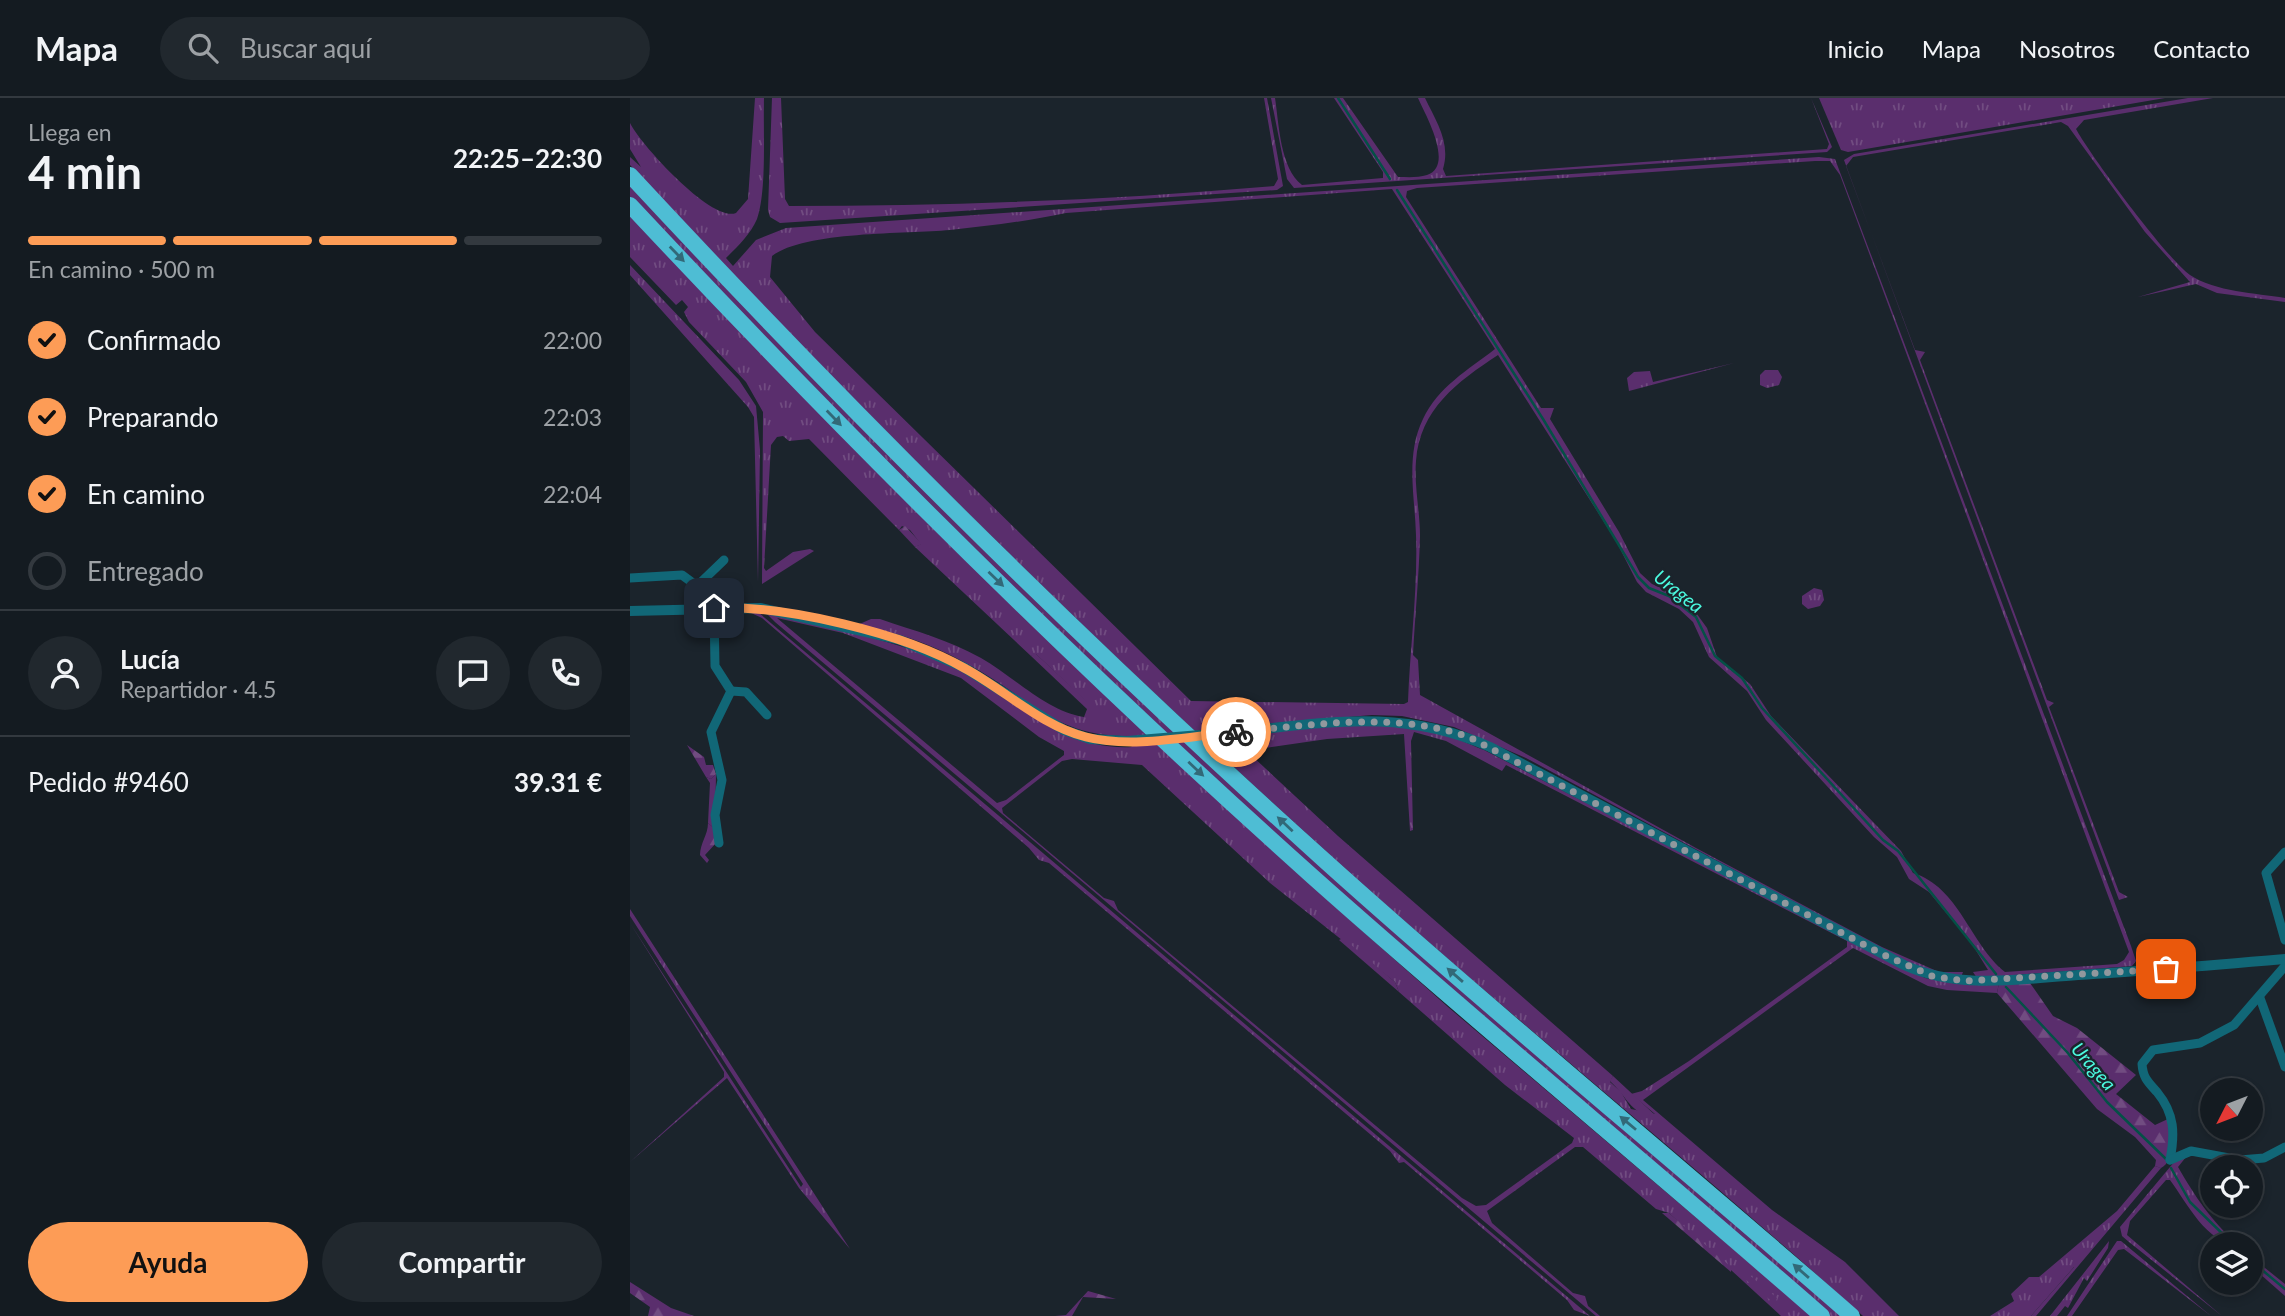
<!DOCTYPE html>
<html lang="es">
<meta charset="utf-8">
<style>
:root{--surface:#141b21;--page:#21282e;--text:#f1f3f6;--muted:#9da1a5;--line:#33393f;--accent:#fd9c56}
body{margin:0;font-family:Lato,sans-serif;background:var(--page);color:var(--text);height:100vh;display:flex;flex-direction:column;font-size:26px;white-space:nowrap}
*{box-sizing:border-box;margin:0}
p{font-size:23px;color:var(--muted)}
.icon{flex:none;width:38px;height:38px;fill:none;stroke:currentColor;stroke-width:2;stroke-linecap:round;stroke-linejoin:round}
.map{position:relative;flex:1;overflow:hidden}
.details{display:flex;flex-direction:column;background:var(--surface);width:630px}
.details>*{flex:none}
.needle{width:46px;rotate:228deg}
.fabs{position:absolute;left:1570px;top:980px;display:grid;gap:14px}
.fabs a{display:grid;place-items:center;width:63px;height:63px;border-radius:50%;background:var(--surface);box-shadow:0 4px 10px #0003,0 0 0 2px var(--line);font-size:35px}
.pin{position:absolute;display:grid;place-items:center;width:60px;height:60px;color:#fff;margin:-30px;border-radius:14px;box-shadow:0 4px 10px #0006}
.courier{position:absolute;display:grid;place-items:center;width:70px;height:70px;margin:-35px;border:5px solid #fd9c56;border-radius:50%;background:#fff;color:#222;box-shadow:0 2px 9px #0007}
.head em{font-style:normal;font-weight:700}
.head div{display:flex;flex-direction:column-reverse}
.head{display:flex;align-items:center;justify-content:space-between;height:119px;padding:0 28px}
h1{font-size:46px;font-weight:700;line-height:52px}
.bar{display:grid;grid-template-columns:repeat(4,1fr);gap:10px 7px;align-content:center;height:84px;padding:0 28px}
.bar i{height:9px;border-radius:5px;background:var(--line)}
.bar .active{background:var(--accent)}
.bar p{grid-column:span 4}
.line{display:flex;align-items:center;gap:18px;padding:0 28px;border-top:2px solid var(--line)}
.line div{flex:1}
.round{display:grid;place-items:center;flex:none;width:74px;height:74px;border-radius:37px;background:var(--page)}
ol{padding:0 28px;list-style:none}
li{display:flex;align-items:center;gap:21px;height:77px}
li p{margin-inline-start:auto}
li .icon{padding:7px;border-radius:50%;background:var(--accent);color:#111;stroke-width:4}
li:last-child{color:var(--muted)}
li i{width:38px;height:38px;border:4px solid var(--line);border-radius:50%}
.cta{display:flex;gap:14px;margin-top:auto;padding:14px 28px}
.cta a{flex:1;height:80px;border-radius:42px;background:var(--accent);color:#111;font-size:28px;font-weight:700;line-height:80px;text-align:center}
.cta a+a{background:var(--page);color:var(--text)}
header{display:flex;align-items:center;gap:42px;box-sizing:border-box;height:98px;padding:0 35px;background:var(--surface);border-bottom:2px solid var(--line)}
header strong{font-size:33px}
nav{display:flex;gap:38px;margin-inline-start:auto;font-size:24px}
.search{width:490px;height:63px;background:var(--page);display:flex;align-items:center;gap:18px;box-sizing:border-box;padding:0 24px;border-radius:38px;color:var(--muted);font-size:26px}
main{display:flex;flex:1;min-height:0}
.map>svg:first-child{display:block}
.grass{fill:url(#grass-tufts);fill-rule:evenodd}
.forest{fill:url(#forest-firs)}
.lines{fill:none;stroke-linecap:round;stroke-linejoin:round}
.stream{stroke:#045046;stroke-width:2.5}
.minor{stroke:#116777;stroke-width:9}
.tertiary{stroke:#116777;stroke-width:10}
.motorway{stroke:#4ebdd4;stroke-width:16}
.tertiary-bridge{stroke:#116777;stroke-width:10}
.oneway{fill:#326978}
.done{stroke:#91989e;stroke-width:7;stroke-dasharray:0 12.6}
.route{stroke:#fd9c56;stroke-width:9}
.labels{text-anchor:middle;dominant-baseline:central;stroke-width:5;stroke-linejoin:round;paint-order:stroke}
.water-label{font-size:19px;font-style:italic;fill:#4bfadf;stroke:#1b242c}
</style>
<header>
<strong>Mapa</strong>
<div class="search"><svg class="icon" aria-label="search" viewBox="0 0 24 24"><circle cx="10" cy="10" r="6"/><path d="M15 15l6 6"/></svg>Buscar aquí</div>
<nav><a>Inicio</a><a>Mapa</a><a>Nosotros</a><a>Contacto</a></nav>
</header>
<main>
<section class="details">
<div class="head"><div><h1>4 min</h1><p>Llega en</p></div><em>22:25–22:30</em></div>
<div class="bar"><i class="active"></i><i class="active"></i><i class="active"></i><i></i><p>En camino · 500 m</p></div>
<ol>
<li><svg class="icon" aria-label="check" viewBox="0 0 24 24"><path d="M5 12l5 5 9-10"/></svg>Confirmado<p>22:00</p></li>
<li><svg class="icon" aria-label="check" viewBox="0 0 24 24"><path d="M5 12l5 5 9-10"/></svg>Preparando<p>22:03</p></li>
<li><svg class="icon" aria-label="check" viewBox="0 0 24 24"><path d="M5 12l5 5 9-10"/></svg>En camino<p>22:04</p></li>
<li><i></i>Entregado</li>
</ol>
<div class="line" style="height:126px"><a class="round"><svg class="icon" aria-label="person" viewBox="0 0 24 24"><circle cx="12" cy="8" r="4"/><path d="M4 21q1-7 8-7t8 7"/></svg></a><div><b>Lucía</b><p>Repartidor · 4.5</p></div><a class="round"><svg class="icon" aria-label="chat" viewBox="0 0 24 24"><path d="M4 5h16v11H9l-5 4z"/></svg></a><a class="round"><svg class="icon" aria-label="phone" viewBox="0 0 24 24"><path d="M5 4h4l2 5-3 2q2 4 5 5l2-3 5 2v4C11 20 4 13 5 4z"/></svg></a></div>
<div class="line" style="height:91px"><div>Pedido #9460</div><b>39.31 €</b></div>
<div class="cta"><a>Ayuda</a><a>Compartir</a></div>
</section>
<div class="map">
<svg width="1655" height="1218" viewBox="0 0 1655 1218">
<defs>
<pattern id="grass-tufts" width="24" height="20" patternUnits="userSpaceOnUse" patternTransform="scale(1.75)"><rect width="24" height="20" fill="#5a2e6d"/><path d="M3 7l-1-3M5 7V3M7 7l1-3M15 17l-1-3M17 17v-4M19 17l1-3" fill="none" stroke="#714c81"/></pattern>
<pattern id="forest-firs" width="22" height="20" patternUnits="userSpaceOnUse" patternTransform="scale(1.75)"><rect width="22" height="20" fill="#5a2e6d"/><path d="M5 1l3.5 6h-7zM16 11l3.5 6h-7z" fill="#714c81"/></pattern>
</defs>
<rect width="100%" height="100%" fill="#1b242c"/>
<!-- grass -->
<g class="grass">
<path d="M125,0H134C133,31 137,94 127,121C120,137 107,149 96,160L103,168L126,142L156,130L1189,59L1205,61L1501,848L1506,863L1502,868L1347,880L1343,874L1358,872L1342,846L1299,794L1279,781L1267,759L1244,739L1136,622L1117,593L1079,559L1063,524L1049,511L1016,494L1007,484L986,443L868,257C827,284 790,311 786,363C784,388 790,414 790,438C789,478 785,518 783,557L788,562L790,597L1066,750L1252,849L1309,874H1333L1331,879L1311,877L1274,863L896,660L824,629L772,618L742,617L572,631L585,643C649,633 741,618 804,633C821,637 838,646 854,652L1295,880L1327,886L1369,885L1367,895L1317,892L1298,888L1223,850L1013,1002L1142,1112L1215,1164L1269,1218H1233C1061,1063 879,918 707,763C461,542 226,309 0,67V59L11,69L0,51V25C10,46 82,125 106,115L118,101ZM1185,63H1200L1210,77L1499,854L1494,862L1487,866L1375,874C1340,846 1329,789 1283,775L1271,753L1141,618L1120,586L1087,559L1077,530L1064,512L1042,495L1022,486L1010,475L989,434L920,321L924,310H911L776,99L777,93L787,90ZM762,91L865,251C838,272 808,289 793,321C775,358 785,399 786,437C788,490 780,550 778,604L774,606L561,603L185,234L140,179L142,158C175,133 276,136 320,132C359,128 398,123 436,115ZM784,634L816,643L872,673L876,667L1217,843V849L1059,963L1012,993L1001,996L1025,1016L1001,1011L991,994L980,984L983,978L708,738L621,657V652L697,641L774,636L780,733L783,732L781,643Z"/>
<path d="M142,0H151L155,101L159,108C321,108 482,102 644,88L648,81L634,0H637L653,88L647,92L150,125L140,119L138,112Z"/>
<path d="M641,0H645C649,26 650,70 672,87L753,80V74L704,0H713L768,79C777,79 788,80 797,77C825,68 795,16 788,0H795C806,23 821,45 813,71L816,78L1197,51L1199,46L1181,0L1202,49L1197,54L664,90L657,81Z"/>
<polygon points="1189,0 1535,0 1218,54 1211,52"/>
<path d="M1558,0H1583L1454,22L1446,31C1460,57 1538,162 1560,177C1586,194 1625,195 1655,200V204L1587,195L1566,186L1508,199L1560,184L1515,134L1438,28L1431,24L1223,59L1216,68L1285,252L1295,254L1290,262L1417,602L1424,605L1419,609L1489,794L1498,799L1489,802L1214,62L1224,56Z"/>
<polygon points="0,85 335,430 1215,1218 1200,1218 639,732 328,437 0,100"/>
<path d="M0,117L693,798L818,909L1182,1218H1151L1039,1115L1026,1111L953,1049H945L857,1113L862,1125L943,1195L955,1198L958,1208L970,1218H966L145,524L137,516C196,529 256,540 312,563C378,591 424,653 502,649L492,638C436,637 410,612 366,583C324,556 275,533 225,528L241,521H250C285,533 319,542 351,560C383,578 417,614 454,619L459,606L406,556L401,558L285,449L291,446L280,432L272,428L269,432L179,341L159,343L153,338L147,339L141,347L134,470L136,473L163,454L180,451L184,453L132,486L133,314L116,284L59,224L54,214L58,209L52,202L46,207L0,159ZM147,520L213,535L331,580L409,639L434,653V657L376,702L367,705ZM442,661L512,667L640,785L765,884L769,894L875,987L944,1040L942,1045L856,1107L846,1108L832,1100L488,812L484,803L474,800L373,715L372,710L432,663Z"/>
<polygon points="0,167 109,282 126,308 130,352 128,484 124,319 118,309 0,177"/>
<polygon points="1104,265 999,293 997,280 1004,274 1020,273 1023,284"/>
<polygon points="1135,272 1148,272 1152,279 1149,287 1137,290 1130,287 1130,277"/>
<polygon points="1184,490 1192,492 1194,502 1190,508 1178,511 1172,506 1172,498"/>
<polygon points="119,514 128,514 960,1218 944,1212 937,1202 774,1064 769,1065 760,1053 419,765 409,762 399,750 132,520"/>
<polygon points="86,676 85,731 78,725 80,685 76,679 81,681"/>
<polygon points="0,811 220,1151 169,1090 97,980 0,1064 94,979 94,974 0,825 171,1089 173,1086 0,818"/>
<path d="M1556,1059L1548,1069C1566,1100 1580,1121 1607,1146C1577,1146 1557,1105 1540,1082H1536L1500,1123L1497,1137L1592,1218L1499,1144L1492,1138L1490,1129L1545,1063Z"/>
<polygon points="1525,1068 1531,1070 1444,1173 1444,1169 1401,1218 1360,1218 1384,1203 1381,1196 1399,1179 1409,1179 1487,1113"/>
<polygon points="1479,1143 1478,1150 1457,1183 1454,1180 1438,1210 1435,1208 1427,1218 1420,1218"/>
<polygon points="1487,1143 1491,1143 1581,1218 1494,1151 1488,1152 1442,1218 1437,1218"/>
<polygon points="1620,1158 1655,1186 1655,1198 1621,1168"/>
</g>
<!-- forest -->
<g class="forest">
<polygon points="275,428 292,446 285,449 269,432"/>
<polygon points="405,555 460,606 458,612 401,558"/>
<polygon points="57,647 74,659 76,667 83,667 86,676 81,681 76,679"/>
<path d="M78,725L85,731L86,745L75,757L79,762L77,765L70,757C70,745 78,737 78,725Z"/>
<polygon points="713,840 765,884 769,894 709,842"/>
<path d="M1398,882L1423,918L1447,930L1506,977L1486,996L1525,1027L1538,1021C1539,1037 1547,1061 1531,1070L1525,1068L1526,1062L1505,1039L1467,1011L1367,895L1369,885Z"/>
<path d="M983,978L1025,1017L1019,1020C997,1009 997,999 980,983Z"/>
<polygon points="1032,1115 1039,1115 1101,1169 1101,1174"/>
<polygon points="1445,1168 1444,1173 1406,1218 1401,1218"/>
<polygon points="1112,1171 1147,1200 1145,1206 1110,1177 1108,1172"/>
<polygon points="0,1184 41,1210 64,1218 18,1218 20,1209 0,1195"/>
<polygon points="458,1193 486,1201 453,1199 442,1218 425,1218 436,1217"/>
</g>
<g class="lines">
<!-- stream -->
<g class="stream">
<polyline points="708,0 760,81"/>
<polyline points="767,92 913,321 1008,479 1019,490 1039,498 1066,519 1085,558 1112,580 1132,610 1253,742 1268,753 1366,876"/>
<polyline points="1376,889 1437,954 1477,1004 1536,1061"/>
<polyline points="1541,1070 1560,1104 1603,1146"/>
<polyline points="1620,1162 1655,1191"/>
</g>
<!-- minor -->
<g class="minor">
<polyline points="0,480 52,477 67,488 84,510 85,568 101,593 81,634 92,682 85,717 89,745"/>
<polyline points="67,488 94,462"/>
<polyline points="101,593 116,594 137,617"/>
<polyline points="1655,754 1636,775 1655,842"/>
<polyline points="1630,900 1655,969"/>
<path d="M1540,1062C1545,1036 1545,1016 1527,994C1518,984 1513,980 1512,966L1523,952L1570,945L1604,927L1655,868"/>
<polyline points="1540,1062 1561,1053 1610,1062 1634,1060 1655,1049"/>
</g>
<!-- tertiary -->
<g class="tertiary">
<polyline points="0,513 131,510 270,542 333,569 434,632 460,641 497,643"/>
<path d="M595,635C690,626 769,608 860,649L1274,867C1330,892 1389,881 1448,877C1517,873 1586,867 1655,861"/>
</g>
<!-- motorway -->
<g class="motorway">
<path d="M0,77C221,315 453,545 694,762C867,918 1047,1065 1222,1218"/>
<path d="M0,107C218,340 445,566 683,779C850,928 1023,1070 1192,1218"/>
</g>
<!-- tertiary-bridge -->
<polyline class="tertiary-bridge" points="497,643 595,635"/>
</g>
<!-- one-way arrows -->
<defs><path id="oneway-solid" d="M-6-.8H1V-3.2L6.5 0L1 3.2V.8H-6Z" transform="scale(1.75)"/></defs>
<g class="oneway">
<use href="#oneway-solid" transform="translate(47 156) rotate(46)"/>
<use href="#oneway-solid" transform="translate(204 320) rotate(46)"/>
<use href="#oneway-solid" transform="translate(366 481) rotate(44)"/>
<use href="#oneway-solid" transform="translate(566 671) rotate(43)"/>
<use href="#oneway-solid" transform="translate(655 726) rotate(-137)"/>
<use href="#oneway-solid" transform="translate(825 877) rotate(-139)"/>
<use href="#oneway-solid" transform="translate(998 1025) rotate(-140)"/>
<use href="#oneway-solid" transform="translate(1171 1173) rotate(-139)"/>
</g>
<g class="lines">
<!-- done -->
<path class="done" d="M606,634C685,627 762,613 839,639L1252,856L1302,878L1334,883L1536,871"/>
<!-- route -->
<path class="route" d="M84,510C155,507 274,535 336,571C376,593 412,628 456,639C503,651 559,638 606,634"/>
</g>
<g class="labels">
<!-- water labels -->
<g class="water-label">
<text transform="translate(1049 493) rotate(38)">Uragea</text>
<text transform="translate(1464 968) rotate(49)">Uragea</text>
</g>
</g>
</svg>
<div class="fabs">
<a><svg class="needle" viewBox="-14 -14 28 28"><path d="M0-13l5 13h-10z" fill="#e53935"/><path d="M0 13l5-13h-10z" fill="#9da1a5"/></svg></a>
<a><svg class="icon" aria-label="locate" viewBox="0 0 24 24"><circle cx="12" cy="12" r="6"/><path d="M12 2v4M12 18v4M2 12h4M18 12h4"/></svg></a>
<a><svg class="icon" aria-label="layers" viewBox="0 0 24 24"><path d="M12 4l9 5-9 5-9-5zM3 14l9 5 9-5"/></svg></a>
</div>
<div class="pin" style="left:1536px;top:871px;background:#ea580c"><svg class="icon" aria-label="bag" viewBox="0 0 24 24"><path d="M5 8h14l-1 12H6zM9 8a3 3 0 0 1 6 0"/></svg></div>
<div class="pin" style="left:84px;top:510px;background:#1f2937"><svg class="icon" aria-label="home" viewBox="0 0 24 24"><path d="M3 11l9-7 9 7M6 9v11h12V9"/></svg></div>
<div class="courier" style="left:606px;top:634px"><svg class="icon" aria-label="bike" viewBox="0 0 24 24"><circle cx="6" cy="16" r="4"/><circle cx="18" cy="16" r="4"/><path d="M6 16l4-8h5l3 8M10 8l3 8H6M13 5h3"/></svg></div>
</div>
</main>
